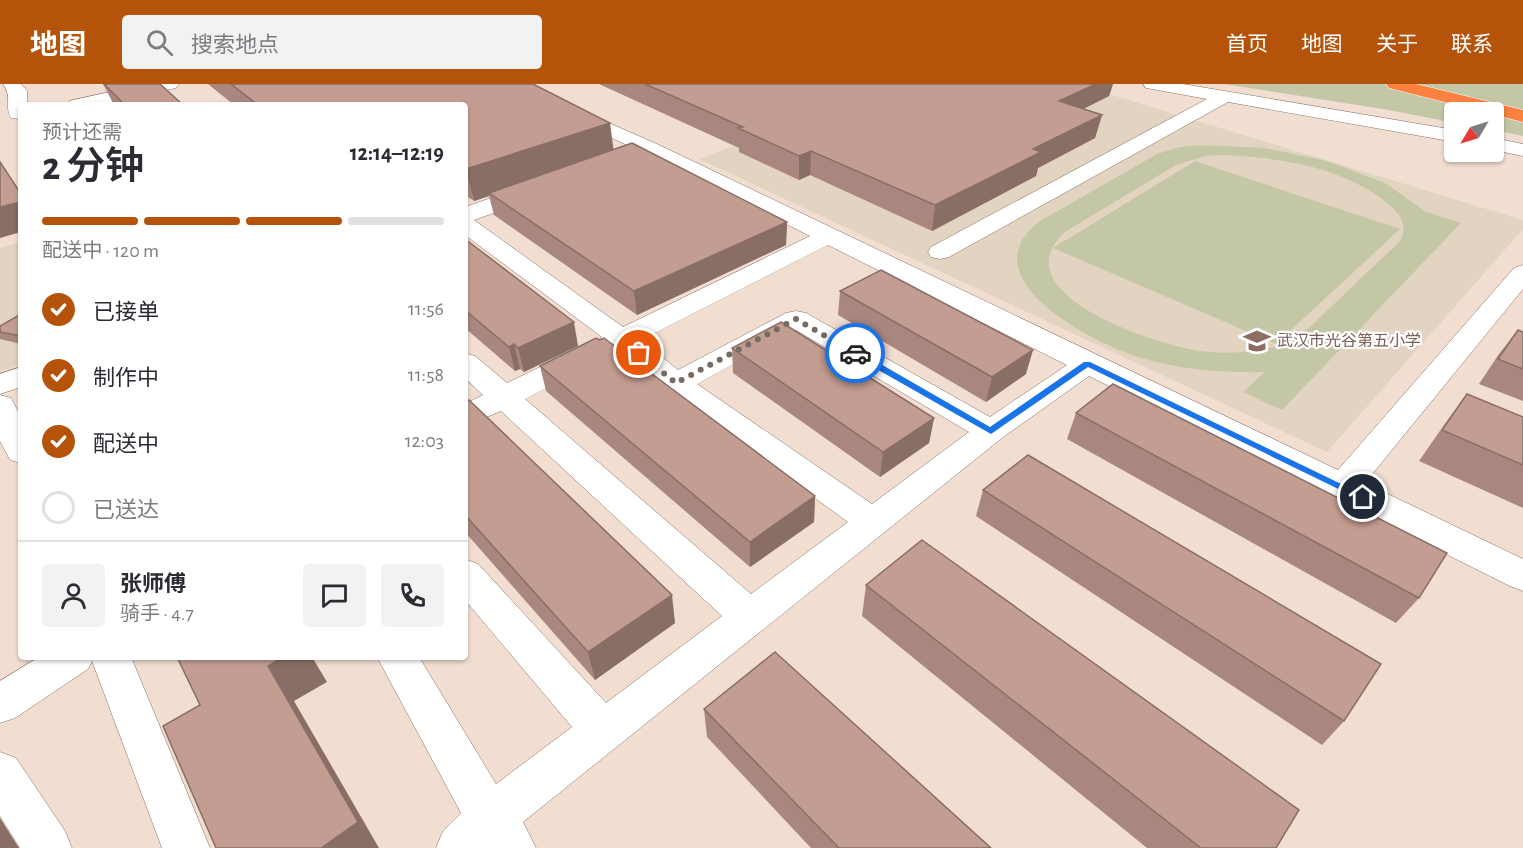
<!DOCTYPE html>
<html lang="zh">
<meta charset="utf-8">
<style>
:root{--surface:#fff;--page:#f2f2f3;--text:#2b2b33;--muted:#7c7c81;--line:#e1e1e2;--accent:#b45309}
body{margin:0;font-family:"Alegreya Sans","Noto Sans SC",sans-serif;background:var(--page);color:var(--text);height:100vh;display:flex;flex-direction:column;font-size:22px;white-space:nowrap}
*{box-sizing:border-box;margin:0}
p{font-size:20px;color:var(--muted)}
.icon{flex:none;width:33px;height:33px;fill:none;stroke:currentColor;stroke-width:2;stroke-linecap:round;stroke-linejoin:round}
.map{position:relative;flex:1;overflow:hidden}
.sheet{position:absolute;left:18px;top:18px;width:450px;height:558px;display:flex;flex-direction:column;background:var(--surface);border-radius:6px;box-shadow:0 2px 4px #0004}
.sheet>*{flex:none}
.needle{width:39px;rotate:232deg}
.buttons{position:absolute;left:1444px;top:18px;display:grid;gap:12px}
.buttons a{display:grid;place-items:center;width:60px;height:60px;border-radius:6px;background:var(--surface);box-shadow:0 2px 4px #0004;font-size:30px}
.pin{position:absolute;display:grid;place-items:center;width:51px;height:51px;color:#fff;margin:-26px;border:3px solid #fff;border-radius:50%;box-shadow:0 2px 6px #0007}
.courier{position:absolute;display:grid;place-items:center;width:60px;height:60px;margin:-30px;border:4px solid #1a73e8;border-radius:50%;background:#fff;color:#222;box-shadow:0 2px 8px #0007}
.head em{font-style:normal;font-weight:600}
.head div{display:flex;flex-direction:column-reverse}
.head{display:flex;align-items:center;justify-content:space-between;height:102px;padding:0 24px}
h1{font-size:39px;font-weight:600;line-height:45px}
.bar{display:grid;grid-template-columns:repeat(4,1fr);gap:9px 6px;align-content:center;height:72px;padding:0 24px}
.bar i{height:8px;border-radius:4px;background:var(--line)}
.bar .selected{background:var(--accent)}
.bar p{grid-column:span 4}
.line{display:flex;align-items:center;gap:15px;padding:0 24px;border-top:2px solid var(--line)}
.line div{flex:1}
.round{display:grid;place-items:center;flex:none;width:63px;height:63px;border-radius:6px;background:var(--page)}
ol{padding:0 24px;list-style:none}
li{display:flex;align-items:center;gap:18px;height:66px}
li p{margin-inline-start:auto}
li .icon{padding:6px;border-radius:50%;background:var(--accent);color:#fff;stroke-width:4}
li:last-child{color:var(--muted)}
li i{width:33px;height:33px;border:3px solid var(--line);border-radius:50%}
header{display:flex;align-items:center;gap:36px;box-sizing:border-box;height:84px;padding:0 30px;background:var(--accent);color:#fff}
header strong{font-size:28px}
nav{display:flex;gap:33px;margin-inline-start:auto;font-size:21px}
.search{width:420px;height:54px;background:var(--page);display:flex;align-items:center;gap:15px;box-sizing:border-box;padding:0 21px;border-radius:6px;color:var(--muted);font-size:22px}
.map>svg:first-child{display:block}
.education{fill:#e3d3c1}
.green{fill:#c4c7a6;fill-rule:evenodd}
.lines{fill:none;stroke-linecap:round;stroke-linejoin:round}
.minor-casing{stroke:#817064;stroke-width:1}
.highway-casing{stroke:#fff;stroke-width:1}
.minor{fill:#fff;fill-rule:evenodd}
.highway{fill:#fb8140;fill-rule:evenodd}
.wall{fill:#a9877e}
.shaded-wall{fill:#896e66}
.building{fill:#c49d92;stroke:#896e66;stroke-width:1.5}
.route{fill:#1a73e8}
.done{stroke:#776c64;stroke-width:6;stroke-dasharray:0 10.8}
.labels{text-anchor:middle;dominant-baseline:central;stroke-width:4.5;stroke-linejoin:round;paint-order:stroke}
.education-label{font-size:16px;fill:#785e54;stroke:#fff;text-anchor:start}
</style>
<header>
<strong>地图</strong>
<div class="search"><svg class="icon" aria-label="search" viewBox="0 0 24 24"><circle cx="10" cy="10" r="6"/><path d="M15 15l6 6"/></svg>搜索地点</div>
<nav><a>首页</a><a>地图</a><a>关于</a><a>联系</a></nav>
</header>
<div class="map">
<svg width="1523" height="764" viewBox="0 0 1523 764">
<rect width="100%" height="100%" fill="#f2ded1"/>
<!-- education -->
<g class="education">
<polygon points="898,0 1076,0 1523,136 1523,145 1327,368 699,75"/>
<polygon points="21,158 21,280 0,288 0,164"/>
</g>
<!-- green -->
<g class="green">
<polygon points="1224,0 1523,0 1523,52 1494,46 1494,28 1455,28 1455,39 1389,26"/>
<path d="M1199,61L1265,64L1327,77L1385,99L1426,128L1461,139L1282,326L1243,308L1265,288C1223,289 1183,286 1142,274C1094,260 965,194 1040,137L1157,70L1180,63ZM1224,71C1283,74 1345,83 1391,122C1403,133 1408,145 1399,158L1310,243C1299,251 1287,259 1274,263C1251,269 1223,270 1200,267C1158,261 998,210 1065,148L1176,81L1205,72Z"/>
<polygon points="1195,77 1400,145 1276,260 1053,164"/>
</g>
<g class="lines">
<defs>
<g id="minor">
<path d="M3,0H21L27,7V21H21V35L11,34C4,22 13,14 3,0Z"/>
<polygon points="146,0 179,0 176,4 99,21 66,21 69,17"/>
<polygon points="1143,0 1183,0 1455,46 1455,58 1228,18 949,173 940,175 931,173 928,168 931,163 1207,15 1152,5 1146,4"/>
<path d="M570,22L659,61L1338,386L1514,184L1523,181V205L1365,399L1523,475V507L1510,502L1089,292L1002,354L523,738L536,764H436L443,747L461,729L377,573H419L496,700L572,643L465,516V475L478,480L606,619L722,532L501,327L465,342V320L483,311L465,294V269L475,272L507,299L602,253L465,151V123L526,102L534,100L542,102L545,107L542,112L474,136L623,243L810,152L645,69L563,32L561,28L563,24ZM828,161L1067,281L990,333L806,229L796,227L786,229L678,286L641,256ZM796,246L969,348L872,420L697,300ZM619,267L666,306L848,438L751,510L525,315Z"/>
<polygon points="1494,54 1523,60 1523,72 1494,66"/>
<polygon points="21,283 21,303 0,310 0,290"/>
<polygon points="0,311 11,314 21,333 21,379 10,376 0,357"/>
<polygon points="39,573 131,573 210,764 162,764 92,577 88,585 15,634 0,639 0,597"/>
<polygon points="0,668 16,674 65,747 72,764 20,764 0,732"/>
</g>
<polygon id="highway" points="1386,0 1416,0 1523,26 1523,38 1389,4"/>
</defs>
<!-- minor casing -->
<use href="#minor" class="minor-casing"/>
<!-- highway casing -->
<use href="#highway" class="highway-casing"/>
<!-- minor -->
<use href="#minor" class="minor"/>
<!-- highway -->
<use href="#highway" class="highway"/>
</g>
<!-- wall -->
<g class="wall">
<polygon points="103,0 160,0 183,21 114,21"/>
<polygon points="208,0 533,0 613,66 787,138 786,161 637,231 494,131 489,112 474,117 465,111 465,21 234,21"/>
<polygon points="599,0 1113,0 1109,12 1083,25 1102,31 1095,54 1038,84 1036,92 932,147 810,91 799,96 739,68 739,64"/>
<polygon points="465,155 578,262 524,288 520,285 515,287 465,244"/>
<polygon points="840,207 1026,290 986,318 838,231"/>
<polygon points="21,230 21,260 0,255 0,242"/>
<polygon points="1518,246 1523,248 1523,317 1479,300 1499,270"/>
<polygon points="599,256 815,412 814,438 750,483 546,307 540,282"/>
<polygon points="732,264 934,334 929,359 880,393 733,289"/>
<polygon points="1467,310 1523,333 1523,424 1419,377 1444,341"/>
<polygon points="465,318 675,539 595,596 465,448"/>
<polygon points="1076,329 1419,514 1396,539 1067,355"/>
<polygon points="983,406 1344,637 1322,661 976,432"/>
<polygon points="866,501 1276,764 1147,764 862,532"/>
<polygon points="704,625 991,764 811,764 707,653"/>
</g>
<!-- shaded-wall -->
<g class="shaded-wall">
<polygon points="1096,0 1113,0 1109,12 1053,40 1059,17"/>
<polygon points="1102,31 1095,54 1038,84 1036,92 932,147 935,121 1033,65"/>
<polygon points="610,39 614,69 489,109 489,112 474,117 466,85"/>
<polygon points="811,67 810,91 799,96 799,72"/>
<polygon points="21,118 21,148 0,154 0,123"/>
<polygon points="787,138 786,161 637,231 634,207"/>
<polygon points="574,238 578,262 524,288 518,264"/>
<polygon points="514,260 520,285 515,287 509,263"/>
<polygon points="1033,266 1026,290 986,318 992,293"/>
<polygon points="934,334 929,359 880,393 883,368"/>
<polygon points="815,412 814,438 750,483 750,458"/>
<polygon points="672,511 675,539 595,596 588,568"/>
<polygon points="283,573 312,573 327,598 294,617 379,764 321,764 268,582"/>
<polygon points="0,734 19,764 0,764"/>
</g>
<!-- building -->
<g class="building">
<polygon points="104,0 160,0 183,21 125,21"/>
<polygon points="231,0 533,0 610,39 466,85 465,85 465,21 258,21"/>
<polygon points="645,0 1096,0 1059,17 1102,31 1033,65 1041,68 935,121 811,67 799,72 738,44 743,43"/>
<polygon points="632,59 787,138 634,207 489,109"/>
<polygon points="0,78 21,110 21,118 0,123"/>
<polygon points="465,155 574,238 518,264 514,260 509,263 465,226"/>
<polygon points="881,186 1033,266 992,293 840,207"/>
<polygon points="21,230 21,252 0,248 0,242"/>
<polygon points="781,238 934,334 883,368 732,264"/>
<polygon points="1518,246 1523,248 1523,285 1498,275"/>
<polygon points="596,254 599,256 604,254 815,412 750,458 540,282"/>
<polygon points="1113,300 1447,469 1419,514 1076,329"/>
<polygon points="1467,310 1523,333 1523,381 1442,346"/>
<polygon points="469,316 672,511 588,568 465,431 465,318"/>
<polygon points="1028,371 1381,580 1344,637 983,406"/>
<polygon points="922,456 1299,726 1276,764 1201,764 866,501"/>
<polygon points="775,568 991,764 839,764 704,625"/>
<polygon points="177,573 283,573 268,582 358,738 321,764 216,764 163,642 200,621"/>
</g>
<!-- route -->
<polygon class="route" points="852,267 858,267 990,343 1084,278 1090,278 1368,413 1366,415 1359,415 1088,283 991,350 852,271"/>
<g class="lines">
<!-- done -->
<polyline class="done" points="639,269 676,299 796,235 855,269"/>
</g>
<!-- icons -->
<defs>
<symbol id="school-bare" viewBox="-9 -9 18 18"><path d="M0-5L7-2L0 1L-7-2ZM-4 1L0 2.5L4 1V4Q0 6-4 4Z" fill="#8d6e63" stroke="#fff" stroke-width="2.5" paint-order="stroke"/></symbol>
</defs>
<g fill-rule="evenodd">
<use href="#school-bare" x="1238" y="238" width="38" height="38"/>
</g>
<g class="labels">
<!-- education labels -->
<g class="education-label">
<text x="1277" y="257">武汉市光谷第五小学</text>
</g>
</g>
</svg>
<div class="buttons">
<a><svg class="needle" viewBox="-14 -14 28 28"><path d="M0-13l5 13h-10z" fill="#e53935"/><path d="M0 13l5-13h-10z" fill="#7c7c81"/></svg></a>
</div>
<div class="pin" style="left:639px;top:269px;background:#ea580c"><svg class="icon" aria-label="bag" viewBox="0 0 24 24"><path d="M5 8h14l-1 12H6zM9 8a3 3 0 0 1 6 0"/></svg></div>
<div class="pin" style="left:1363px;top:413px;background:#1f2937"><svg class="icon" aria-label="home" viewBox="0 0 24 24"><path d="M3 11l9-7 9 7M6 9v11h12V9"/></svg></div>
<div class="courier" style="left:855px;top:269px"><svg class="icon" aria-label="car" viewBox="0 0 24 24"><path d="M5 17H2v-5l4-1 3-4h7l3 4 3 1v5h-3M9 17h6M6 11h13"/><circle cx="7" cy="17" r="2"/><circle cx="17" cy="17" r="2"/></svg></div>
<section class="sheet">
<div class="head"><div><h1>2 分钟</h1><p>预计还需</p></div><em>12:14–12:19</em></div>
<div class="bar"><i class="selected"></i><i class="selected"></i><i class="selected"></i><i></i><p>配送中 · 120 m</p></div>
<ol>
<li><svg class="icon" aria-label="check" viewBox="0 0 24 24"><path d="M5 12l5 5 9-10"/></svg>已接单<p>11:56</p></li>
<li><svg class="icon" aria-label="check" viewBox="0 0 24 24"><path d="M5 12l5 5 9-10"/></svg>制作中<p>11:58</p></li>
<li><svg class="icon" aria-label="check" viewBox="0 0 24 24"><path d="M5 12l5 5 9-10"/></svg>配送中<p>12:03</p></li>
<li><i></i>已送达</li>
</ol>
<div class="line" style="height:108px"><a class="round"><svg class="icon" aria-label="person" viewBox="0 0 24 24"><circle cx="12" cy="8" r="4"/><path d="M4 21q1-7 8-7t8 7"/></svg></a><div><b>张师傅</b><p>骑手 · 4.7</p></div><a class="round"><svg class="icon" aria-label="chat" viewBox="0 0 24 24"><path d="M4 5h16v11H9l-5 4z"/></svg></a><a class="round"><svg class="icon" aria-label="phone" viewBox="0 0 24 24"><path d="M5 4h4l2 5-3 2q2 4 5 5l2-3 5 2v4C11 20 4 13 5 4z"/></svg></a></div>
</section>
</div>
